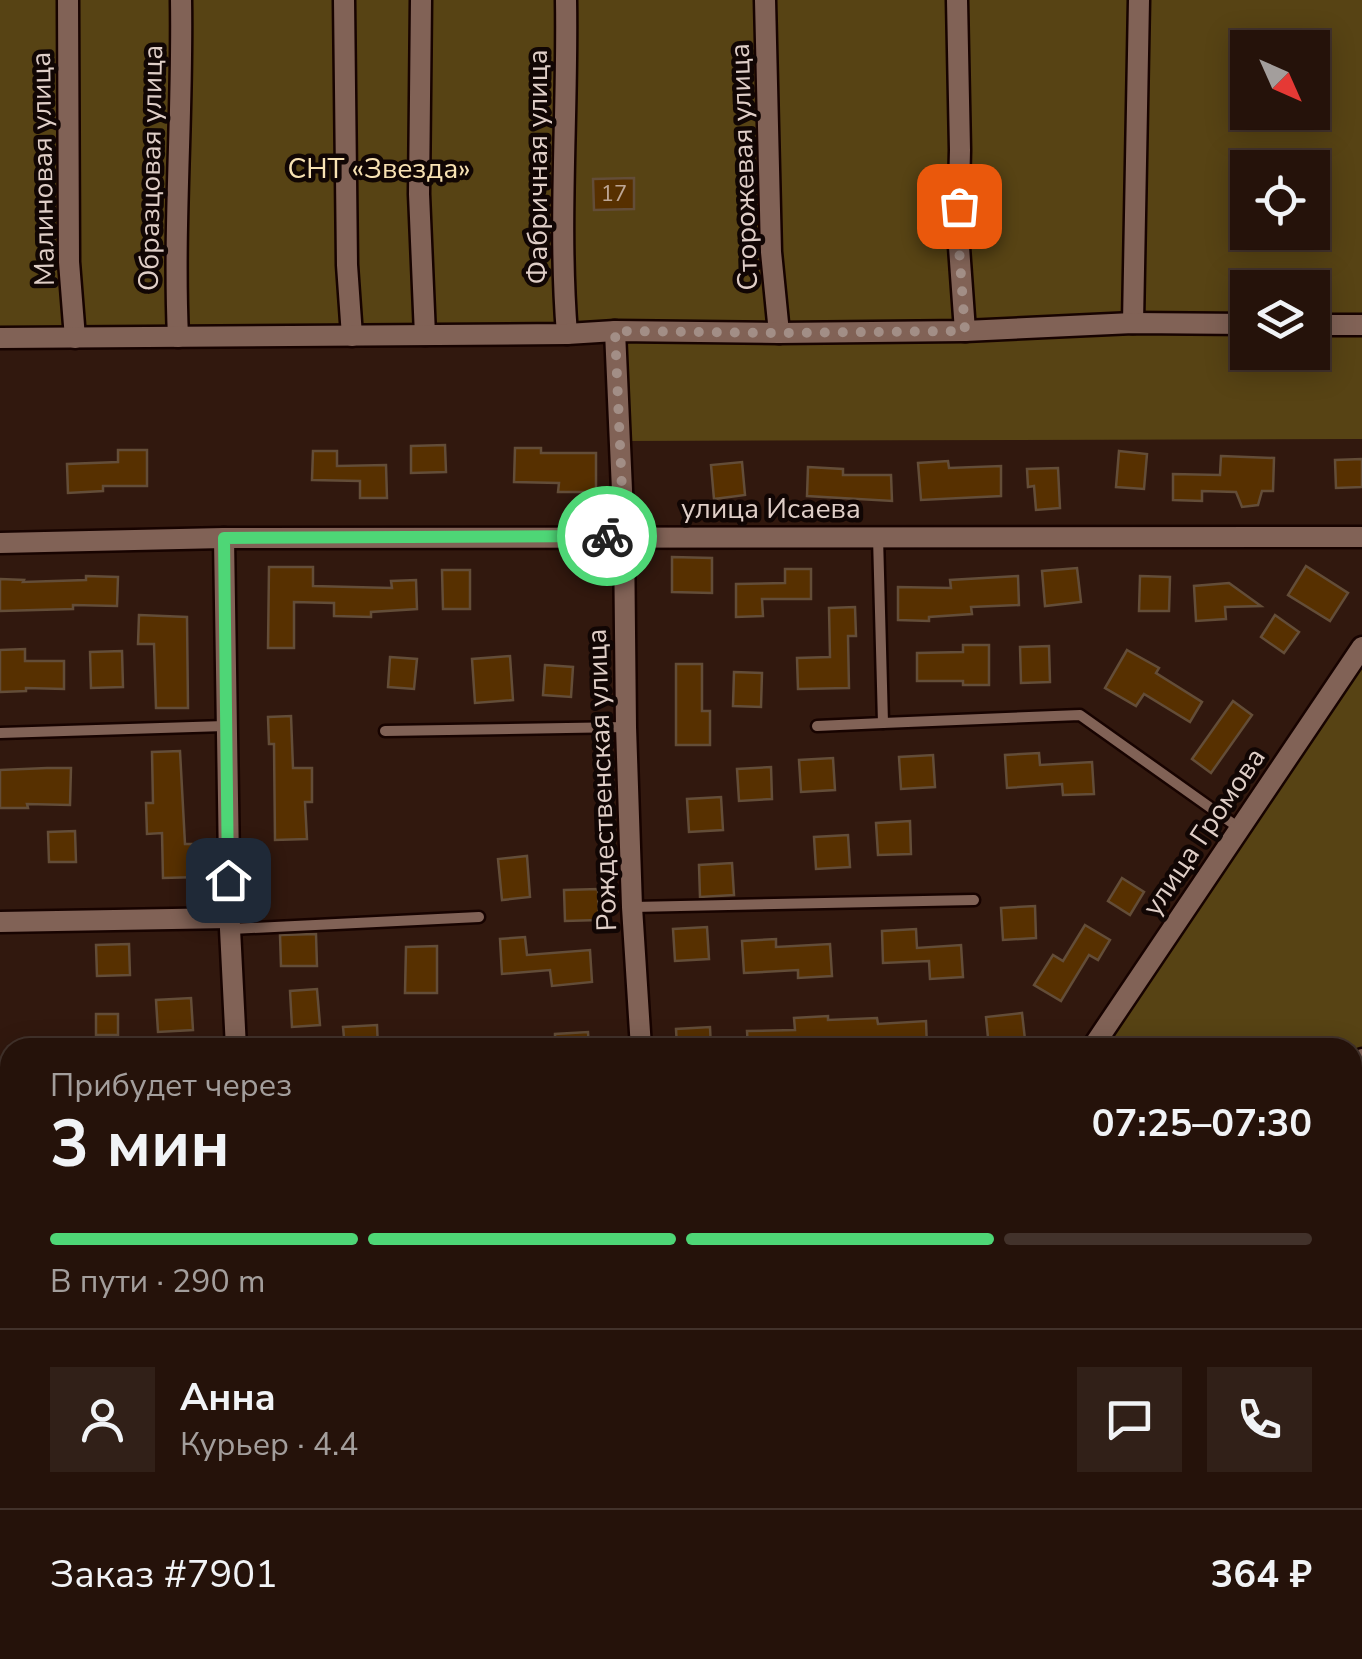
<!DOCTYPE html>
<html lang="ru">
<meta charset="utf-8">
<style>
:root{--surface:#25120a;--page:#312018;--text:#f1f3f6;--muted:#a39e9c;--line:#42322b;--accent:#4ed676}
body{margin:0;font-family:"Nunito Sans",sans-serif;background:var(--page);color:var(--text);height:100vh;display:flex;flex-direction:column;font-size:38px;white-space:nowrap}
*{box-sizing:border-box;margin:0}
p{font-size:32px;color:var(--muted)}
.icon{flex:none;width:55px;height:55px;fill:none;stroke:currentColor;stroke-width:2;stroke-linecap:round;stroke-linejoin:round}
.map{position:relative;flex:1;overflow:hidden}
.drawer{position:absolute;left:0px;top:1038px;width:1362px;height:622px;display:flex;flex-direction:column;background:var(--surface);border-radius:30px 30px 0 0;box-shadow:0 5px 25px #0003,0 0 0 2px var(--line)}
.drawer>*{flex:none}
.needle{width:65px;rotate:135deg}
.tools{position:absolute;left:1230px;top:30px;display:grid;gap:20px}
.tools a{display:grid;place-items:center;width:100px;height:100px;border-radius:0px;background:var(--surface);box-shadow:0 5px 25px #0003,0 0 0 2px var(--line);font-size:50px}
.pin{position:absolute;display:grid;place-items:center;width:85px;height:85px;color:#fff;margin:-42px;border-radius:20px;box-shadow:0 5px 15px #0006}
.courier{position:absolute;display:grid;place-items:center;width:100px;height:100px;margin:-50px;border:8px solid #4ed676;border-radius:50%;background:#fff;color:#222;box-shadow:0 2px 12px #0007}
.headline em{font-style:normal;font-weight:700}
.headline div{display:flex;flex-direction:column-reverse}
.headline{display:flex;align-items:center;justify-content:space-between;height:170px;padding:0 50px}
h1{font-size:65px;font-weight:700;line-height:75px}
.bar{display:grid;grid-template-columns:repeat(4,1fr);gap:15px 10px;align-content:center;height:120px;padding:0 50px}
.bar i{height:12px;border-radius:8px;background:var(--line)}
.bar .on{background:var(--accent)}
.bar p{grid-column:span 4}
.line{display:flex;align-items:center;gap:25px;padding:0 50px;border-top:2px solid var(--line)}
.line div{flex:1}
.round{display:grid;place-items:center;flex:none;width:105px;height:105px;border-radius:0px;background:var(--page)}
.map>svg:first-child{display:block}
.green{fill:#574314;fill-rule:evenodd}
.building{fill:#573000;stroke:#634d38;stroke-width:2.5}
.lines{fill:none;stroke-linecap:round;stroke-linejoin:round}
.service-casing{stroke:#170300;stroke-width:15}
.minor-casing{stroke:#170300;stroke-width:25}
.service{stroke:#816256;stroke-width:10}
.minor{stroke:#816256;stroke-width:20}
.done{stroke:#a28e86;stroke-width:10;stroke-dasharray:0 18}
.route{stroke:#4ed676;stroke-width:12}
.labels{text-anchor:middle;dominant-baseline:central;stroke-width:9;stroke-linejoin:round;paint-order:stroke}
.number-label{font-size:22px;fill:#bda695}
.street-label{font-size:28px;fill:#dfcec7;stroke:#110604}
.park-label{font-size:28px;fill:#f8e2b3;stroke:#110604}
</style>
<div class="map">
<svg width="1362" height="1659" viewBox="0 0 1362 1659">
<rect width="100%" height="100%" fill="#31180e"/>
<!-- green -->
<g class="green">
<path d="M0,0H1362V319L1313,320L1312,288H1248V352H1312L1313,328H1362V439L622,441V353L634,335L0,338ZM1248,48H1312V112H1248ZM1248,168H1312V232H1248Z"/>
<polygon points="1362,644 1362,1659 670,1659 676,1650 1352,1650 1352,1048 1082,1047 1221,838"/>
</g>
<!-- building -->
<g class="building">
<polygon points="634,178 634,209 594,210 593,179"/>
<polygon points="445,445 446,472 411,473 411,446"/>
<polygon points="515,448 541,448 541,453 596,453 596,492 558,492 559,483 514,482"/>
<polygon points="118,450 147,450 147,486 103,486 103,491 68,493 67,464 118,462"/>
<polygon points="313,451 337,451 337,466 386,465 387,498 360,498 360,481 312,480"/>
<polygon points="1119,451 1147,454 1144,489 1116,487"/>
<polygon points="1221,456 1274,458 1273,491 1262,491 1258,505 1242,507 1236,492 1202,491 1202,501 1173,500 1173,474 1220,475"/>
<polygon points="1362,459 1362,487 1336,488 1335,460"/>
<polygon points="948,461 949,468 1001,466 1001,496 921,500 918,463"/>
<polygon points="742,462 745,495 714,499 711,465"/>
<polygon points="808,467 843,469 843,475 891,475 892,501 807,496"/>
<polygon points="1058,468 1060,508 1036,510 1034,486 1028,487 1027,469"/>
<polygon points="672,557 712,558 712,593 672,592"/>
<polygon points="1306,566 1348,593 1330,621 1288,595"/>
<polygon points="269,567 313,567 313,586 392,588 391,581 416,580 417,609 371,612 371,617 334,616 334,603 294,602 294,648 268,648"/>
<polygon points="1077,568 1081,602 1045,606 1042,571"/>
<polygon points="785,569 811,569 811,599 762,599 763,616 736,617 736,584 785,583"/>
<polygon points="442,570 470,570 470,609 443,609"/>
<polygon points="86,576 118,577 117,606 73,605 73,609 0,611 0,579 24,580 23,582 86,580"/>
<polygon points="1018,576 1019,605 971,607 972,614 929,617 929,621 898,620 898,587 951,588 950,580"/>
<polygon points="1140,576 1170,577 1169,611 1139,611"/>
<polygon points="1229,583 1261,606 1225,607 1226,619 1196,621 1194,586"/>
<polygon points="855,607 856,636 848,636 849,688 798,689 797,658 830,657 829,608"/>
<polygon points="139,615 187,617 188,708 156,708 154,644 138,644"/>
<polygon points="1275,615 1299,632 1284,653 1261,637"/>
<polygon points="963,645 989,645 989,685 963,685 963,681 917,681 917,653 963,652"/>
<polygon points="1049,646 1050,682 1021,683 1020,647"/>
<polygon points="25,649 25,661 64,661 64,689 26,688 26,691 0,692 0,650"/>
<polygon points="1127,650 1159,668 1156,673 1202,702 1190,722 1144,694 1136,706 1105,688"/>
<polygon points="122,651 123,687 91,688 90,652"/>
<polygon points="510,656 513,700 475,703 472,659"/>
<polygon points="390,657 417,659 414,689 388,687"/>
<polygon points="676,664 702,664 702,711 710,711 710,745 676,745"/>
<polygon points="545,665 573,667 571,697 543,695"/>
<polygon points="734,672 762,673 761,707 733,706"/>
<polygon points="1233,701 1252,715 1211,773 1192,759"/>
<polygon points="291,716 293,768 312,768 312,802 305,802 307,839 275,840 274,744 269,744 268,717"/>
<polygon points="180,751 185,844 199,844 200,877 163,878 162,833 147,834 146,803 153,803 152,752"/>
<polygon points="1039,753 1040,765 1092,762 1094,794 1063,795 1062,784 1007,788 1005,755"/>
<polygon points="933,755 935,787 901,789 899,757"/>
<polygon points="833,758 835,790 801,792 799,760"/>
<polygon points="771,767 772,799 739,801 737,769"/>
<polygon points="47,768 71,768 70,805 27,804 28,808 0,808 0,770"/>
<polygon points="721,797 723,830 689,832 687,799"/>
<polygon points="910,821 911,854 878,855 876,823"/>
<polygon points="75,831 76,862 49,862 48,832"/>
<polygon points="848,835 850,867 816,869 814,837"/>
<polygon points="527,856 530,897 502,900 498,859"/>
<polygon points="732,863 734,895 700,897 699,865"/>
<polygon points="1122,878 1144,892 1130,915 1108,901"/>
<polygon points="598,889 599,920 565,921 564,890"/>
<polygon points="1035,906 1036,938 1003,940 1001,908"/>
<polygon points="1085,925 1110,940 1098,960 1089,955 1061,1001 1034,985 1053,955 1063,961"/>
<polygon points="707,927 709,959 675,961 673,929"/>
<polygon points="916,929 917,948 961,945 963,977 930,979 929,961 883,963 882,931"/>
<polygon points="316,934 317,966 281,966 280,935"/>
<polygon points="525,937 527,955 590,950 592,982 552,986 550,970 502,974 500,939"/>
<polygon points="776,939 776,947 830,944 832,976 798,978 798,970 744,973 742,941"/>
<polygon points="129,944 130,975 97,976 96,945"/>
<polygon points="437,946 437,993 405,993 406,947"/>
<polygon points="317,989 320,1025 292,1027 290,991"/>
<polygon points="191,998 193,1030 158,1032 156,1000"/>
<polygon points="1022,1013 1026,1048 989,1048 986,1017"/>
<rect x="96" y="1014" width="22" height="21"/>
<polygon points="828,1016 828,1020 877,1018 878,1024 926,1021 927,1048 748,1048 747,1031 795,1030 794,1018"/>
<polygon points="377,1025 378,1048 345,1048 343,1027"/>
<polygon points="710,1027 711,1048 677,1048 676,1029"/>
<polygon points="588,1032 589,1048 555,1048 555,1034"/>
</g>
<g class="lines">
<defs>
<g id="service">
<polyline points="883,723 1080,715 1239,828"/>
<polyline points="817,726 883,723 878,537"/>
<polyline points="385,731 626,727"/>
<polyline points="0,733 225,726"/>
<polyline points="633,907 974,900"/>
<polyline points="231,929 479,917"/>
<polyline points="0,1289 10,1289"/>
<polyline points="0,1498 10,1498"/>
</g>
<g id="minor">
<polyline points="68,0 69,262 75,338"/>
<polyline points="344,0 347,265 352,336"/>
<polyline points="421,0 419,194 425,335"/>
<path d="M566,0C568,111 558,223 567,334"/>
<polyline points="765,0 771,252 779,333"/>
<polyline points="957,0 960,150 958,233 965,331"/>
<polyline points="1133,323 1139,0"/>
<polyline points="1312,325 1362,325"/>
<polyline points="615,331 624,536 626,727 632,907 641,1048"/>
<path d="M178,337C173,225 183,112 181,0"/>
<polyline points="0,338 567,334 615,331 779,333 965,331 1133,323 1248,324"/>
<polyline points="224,538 230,929 236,1048"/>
<polyline points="0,543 224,538 1362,537"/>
<polyline points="0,922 229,918"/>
<polyline points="1092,1048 1362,647"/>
<polyline points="1352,1073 1362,1059"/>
<polyline points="0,1119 10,1119"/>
<polyline points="261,1650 261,1659"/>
<polyline points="658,1650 658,1659"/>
<polyline points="677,1659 683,1650"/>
<polyline points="956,1659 962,1650"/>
</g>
</defs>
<!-- service casing -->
<use href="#service" class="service-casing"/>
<!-- minor casing -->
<use href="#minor" class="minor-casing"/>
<!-- service -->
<use href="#service" class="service"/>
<!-- minor -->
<use href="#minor" class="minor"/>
</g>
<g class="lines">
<!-- done -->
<polyline class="done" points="607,536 624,536 615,331 779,333 965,331 958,234 959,206"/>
<!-- route -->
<polyline class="route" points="228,880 224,538 607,536"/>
</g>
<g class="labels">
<!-- number labels -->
<g class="number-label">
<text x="614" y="194">17</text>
</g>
<!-- street labels -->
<g class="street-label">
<text transform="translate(538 167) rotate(-90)">Фабричная улица</text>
<text transform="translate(744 167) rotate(-92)">Сторожевая улица</text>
<text transform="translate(151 168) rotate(-89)">Образцовая улица</text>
<text transform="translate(43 169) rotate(-91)">Малиновая улица</text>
<text x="771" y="509">улица Исаева</text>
<text transform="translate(602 780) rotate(-92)">Рождественская улица</text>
<text transform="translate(1204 832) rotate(-56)">улица Громова</text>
</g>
<!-- park labels -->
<g class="park-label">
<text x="379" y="169">СНТ «Звезда»</text>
</g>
</g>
</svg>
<div class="tools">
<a><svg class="needle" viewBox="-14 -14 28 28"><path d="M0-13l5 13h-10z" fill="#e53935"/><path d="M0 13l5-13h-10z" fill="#a39e9c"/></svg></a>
<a><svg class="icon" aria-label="locate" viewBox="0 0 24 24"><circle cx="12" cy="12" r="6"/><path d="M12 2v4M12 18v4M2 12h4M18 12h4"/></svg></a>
<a><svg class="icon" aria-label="layers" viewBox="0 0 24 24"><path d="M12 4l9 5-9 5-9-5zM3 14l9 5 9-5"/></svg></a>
</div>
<div class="pin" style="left:959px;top:206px;background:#ea580c"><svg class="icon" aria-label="bag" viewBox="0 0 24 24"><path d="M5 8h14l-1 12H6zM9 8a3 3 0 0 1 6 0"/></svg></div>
<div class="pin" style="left:228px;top:880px;background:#1f2937"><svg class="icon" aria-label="home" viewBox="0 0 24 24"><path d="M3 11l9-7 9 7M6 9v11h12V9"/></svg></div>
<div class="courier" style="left:607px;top:536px"><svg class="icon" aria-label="bike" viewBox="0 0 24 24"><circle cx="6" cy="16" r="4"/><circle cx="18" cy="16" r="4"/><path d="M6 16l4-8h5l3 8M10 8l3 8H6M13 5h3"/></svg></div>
<section class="drawer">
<div class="headline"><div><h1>3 мин</h1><p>Прибудет через</p></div><em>07:25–07:30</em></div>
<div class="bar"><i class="on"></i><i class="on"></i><i class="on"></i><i></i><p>В пути · 290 m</p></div>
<div class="line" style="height:180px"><a class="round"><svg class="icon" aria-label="person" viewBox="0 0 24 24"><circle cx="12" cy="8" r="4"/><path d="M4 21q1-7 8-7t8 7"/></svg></a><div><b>Анна</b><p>Курьер · 4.4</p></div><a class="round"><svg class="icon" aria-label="chat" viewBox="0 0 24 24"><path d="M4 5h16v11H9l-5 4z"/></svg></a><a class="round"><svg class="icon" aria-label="phone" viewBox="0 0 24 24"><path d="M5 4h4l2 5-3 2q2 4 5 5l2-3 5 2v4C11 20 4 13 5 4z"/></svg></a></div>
<div class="line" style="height:130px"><div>Заказ #7901</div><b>364 ₽</b></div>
</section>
</div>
